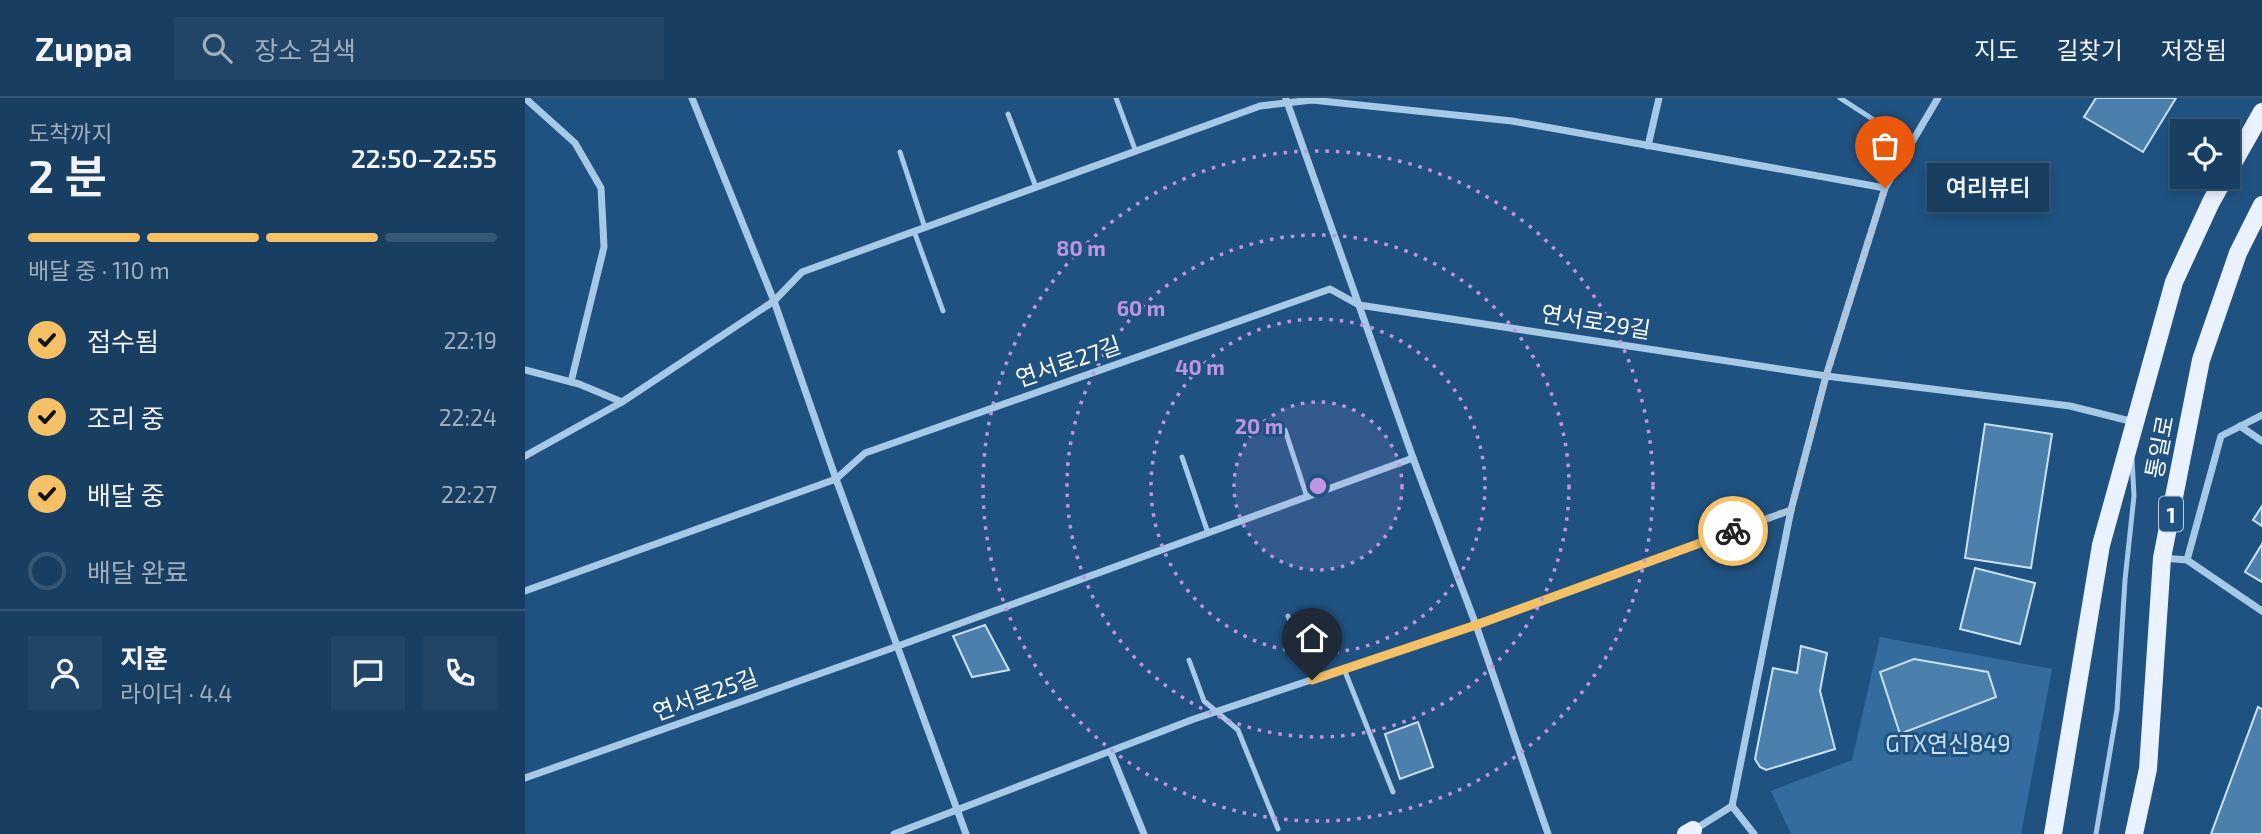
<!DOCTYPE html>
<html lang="ko">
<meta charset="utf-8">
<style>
:root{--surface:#183e61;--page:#214567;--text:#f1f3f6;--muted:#9faebd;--line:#365776;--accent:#f6c067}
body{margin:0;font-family:"Exo 2","Noto Sans KR",sans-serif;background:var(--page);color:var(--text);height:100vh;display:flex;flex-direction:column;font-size:26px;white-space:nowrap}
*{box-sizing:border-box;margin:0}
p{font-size:23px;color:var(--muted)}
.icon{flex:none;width:38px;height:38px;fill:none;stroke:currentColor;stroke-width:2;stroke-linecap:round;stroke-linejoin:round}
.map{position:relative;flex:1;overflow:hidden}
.side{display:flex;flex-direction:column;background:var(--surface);width:525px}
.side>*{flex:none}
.tools{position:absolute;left:1645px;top:21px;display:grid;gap:14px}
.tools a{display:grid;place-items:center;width:70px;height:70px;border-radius:0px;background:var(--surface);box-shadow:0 4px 10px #0003,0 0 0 2px var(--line);font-size:35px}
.pin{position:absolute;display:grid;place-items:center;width:60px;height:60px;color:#fff;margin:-72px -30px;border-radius:50% 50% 50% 0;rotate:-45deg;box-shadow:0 0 7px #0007}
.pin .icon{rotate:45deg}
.courier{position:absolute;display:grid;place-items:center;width:70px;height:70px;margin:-35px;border:5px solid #f6c067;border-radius:50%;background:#fff;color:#222;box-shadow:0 2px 9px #0007}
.bubble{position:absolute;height:49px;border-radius:0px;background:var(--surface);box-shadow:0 4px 10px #0003,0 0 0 2px var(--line);font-size:23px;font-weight:600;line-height:49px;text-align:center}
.head em{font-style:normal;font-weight:600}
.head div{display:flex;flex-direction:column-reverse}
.head{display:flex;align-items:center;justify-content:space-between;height:119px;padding:0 28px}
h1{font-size:46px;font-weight:600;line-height:52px}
.bar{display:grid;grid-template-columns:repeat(4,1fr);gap:10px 7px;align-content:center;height:84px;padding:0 28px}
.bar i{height:9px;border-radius:5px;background:var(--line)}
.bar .on{background:var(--accent)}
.bar p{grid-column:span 4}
.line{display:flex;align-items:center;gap:18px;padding:0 28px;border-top:2px solid var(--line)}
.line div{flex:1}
.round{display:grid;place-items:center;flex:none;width:74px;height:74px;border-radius:0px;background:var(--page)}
ol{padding:0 28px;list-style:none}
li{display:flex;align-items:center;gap:21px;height:77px}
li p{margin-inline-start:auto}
li .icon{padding:7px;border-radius:50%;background:var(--accent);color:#111;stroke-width:4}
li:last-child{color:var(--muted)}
li i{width:38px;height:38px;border:4px solid var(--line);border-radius:50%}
header{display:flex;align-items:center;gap:42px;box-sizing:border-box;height:98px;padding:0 35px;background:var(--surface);border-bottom:2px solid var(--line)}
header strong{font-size:33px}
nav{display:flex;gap:38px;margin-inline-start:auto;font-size:24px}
.search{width:490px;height:63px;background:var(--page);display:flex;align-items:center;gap:18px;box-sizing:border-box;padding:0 24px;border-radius:0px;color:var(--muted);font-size:26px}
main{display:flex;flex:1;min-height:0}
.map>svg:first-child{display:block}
.green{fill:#346c9f}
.building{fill:#4d7fac;stroke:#cae2f6;stroke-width:2}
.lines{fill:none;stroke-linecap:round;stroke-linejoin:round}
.service{stroke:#a6c9e8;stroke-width:5}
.minor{stroke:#a6c9e8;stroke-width:7}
.primary{stroke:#e9f2fe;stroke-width:18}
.done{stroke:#b1c2d3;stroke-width:7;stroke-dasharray:0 12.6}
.route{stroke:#f6c067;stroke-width:9}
.ring{fill:none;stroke:#bd96df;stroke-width:3.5;stroke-dasharray:3.5 7}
.labels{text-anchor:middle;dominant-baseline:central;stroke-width:6;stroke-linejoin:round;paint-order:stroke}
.shield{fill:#205281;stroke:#bccbd9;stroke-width:2}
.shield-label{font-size:21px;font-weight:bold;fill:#fff}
.street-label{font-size:23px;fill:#fff;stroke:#205281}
.park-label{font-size:23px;fill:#cae2f6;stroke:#205281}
.centre{fill:#bd96df;stroke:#205281;stroke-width:3.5}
.ring-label{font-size:21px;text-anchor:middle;font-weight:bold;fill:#bd96df;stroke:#205281;stroke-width:6;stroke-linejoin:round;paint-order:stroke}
</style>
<header>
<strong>Zuppa</strong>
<div class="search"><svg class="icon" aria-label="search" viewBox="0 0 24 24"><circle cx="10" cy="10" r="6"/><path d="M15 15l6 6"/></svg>장소 검색</div>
<nav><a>지도</a><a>길찾기</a><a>저장됨</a></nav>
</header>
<main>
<section class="side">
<div class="head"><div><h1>2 분</h1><p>도착까지</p></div><em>22:50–22:55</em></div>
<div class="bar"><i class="on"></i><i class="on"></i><i class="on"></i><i></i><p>배달 중 · 110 m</p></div>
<ol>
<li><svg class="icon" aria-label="check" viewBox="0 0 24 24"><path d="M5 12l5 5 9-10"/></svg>접수됨<p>22:19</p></li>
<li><svg class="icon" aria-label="check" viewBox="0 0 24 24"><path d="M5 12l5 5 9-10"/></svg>조리 중<p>22:24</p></li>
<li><svg class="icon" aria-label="check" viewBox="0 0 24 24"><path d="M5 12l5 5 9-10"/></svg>배달 중<p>22:27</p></li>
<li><i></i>배달 완료</li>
</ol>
<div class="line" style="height:126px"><a class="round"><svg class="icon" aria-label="person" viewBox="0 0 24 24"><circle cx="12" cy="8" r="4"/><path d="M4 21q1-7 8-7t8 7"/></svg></a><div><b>지훈</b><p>라이더 · 4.4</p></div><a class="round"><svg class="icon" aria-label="chat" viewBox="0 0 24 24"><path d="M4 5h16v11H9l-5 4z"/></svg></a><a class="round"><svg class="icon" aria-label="phone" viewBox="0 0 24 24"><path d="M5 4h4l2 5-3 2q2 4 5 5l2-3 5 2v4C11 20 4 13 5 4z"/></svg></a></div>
</section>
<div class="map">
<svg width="1737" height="736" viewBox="0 0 1737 736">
<rect width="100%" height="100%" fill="#205281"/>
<!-- green -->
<polygon class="green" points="1355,539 1527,571 1496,736 1266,736 1246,693 1327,662"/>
<!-- building -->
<g class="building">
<polygon points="1571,0 1651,0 1618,54 1559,19"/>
<polygon points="1460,326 1527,336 1506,470 1440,460"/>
<polygon points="1737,408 1737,428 1728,422"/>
<polygon points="1737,446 1737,484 1720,474"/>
<polygon points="1450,470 1510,485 1495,546 1435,531"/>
<polygon points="460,527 484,572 447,579 428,538"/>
<polygon points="1276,548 1302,555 1295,593 1310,651 1241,672 1235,669 1230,661 1248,570 1272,575"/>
<polygon points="1389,561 1463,574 1471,599 1375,636 1355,574"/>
<polygon points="1733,609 1737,611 1737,736 1686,736"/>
<polygon points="893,624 908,669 875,681 860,636"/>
</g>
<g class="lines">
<!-- service -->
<g class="service">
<polyline points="591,0 611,54"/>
<polyline points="1315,0 1386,46"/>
<polyline points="483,16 511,89"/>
<polyline points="375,54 400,130"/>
<polyline points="389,133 418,213"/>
<polyline points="760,332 782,399"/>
<polyline points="657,359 683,435"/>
<polyline points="763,518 787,582"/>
<polyline points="664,562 679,603 713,632 753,731"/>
<polyline points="819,571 868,694"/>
<polyline points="1571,736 1592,612 1600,482 1609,398 1607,361"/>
</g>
<!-- minor -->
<g class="minor">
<polyline points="0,0 50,45 76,90 79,149 46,284"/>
<polyline points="167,0 249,203 311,381 441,736"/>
<polyline points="761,1 888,360 951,527 1023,736"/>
<polyline points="1123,48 1134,0"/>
<polyline points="0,272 54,286 97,304"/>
<polyline points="1715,328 1737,343"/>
<polyline points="0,358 97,304 249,203 277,174 735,8 787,2 987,23 1360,90"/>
<polyline points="1638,460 1662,462 1737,513"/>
<polyline points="1662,462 1696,338 1737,317"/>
<polyline points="0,493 311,381 340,355 805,191 834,207 1301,278 1545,308 1609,324"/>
<polyline points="586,655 619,736"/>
<polyline points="0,680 373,548 888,360"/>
<polyline points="1207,708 1229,736"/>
<polyline points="1169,732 1207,708 1266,412 1301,278 1360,90 1413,0"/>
<polyline points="369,736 669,621 951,527 1266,412"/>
</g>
<!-- primary -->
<g class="primary">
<polyline points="1703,74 1737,14"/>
<polyline points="1161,736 1168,732"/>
<polyline points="1528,736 1576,447 1649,184 1686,104 1700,79"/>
<polyline points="1609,736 1623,671 1637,460 1676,262 1713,155 1737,107"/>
</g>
</g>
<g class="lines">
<!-- done -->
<polyline class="done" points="1208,433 1266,412 1301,278 1360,90"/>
<!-- route -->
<polyline class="route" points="787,582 951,527 1208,433"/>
</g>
<!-- distance rings -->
<circle cx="793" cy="388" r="84" fill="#bd96df" fill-opacity=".12"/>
<g class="ring">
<circle cx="793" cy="388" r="84"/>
<circle cx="793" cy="388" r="167"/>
<circle cx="793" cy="388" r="251"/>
<circle cx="793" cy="388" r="335"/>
</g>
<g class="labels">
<!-- shield labels -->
<rect class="shield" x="1634" y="398.5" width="24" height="35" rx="5"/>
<g class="shield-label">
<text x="1646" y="416">1</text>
</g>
<!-- street labels -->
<g class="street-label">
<text transform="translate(1071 223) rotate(9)">연서로29길</text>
<text transform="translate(543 263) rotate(-19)">연서로27길</text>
<text transform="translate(1634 349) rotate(-79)">통일로</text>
<text transform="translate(180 596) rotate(-20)">연서로25길</text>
</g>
<!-- park labels -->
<g class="park-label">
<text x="1423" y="645">GTX연신849</text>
</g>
</g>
<circle cx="793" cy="388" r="10" class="centre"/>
<g class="ring-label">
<text x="556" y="158">80 m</text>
<text x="616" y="218">60 m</text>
<text x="675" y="277">40 m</text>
<text x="734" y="336">20 m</text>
</g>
</svg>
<div class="tools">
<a><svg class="icon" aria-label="locate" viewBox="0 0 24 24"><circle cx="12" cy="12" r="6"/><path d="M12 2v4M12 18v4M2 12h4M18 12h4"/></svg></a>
</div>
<div class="pin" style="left:1360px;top:90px;background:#ea580c"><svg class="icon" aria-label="bag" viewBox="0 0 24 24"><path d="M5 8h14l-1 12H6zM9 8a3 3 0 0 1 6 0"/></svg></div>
<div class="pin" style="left:787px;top:582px;background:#1f2937"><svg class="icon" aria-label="home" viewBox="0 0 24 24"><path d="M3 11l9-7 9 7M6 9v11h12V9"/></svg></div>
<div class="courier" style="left:1208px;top:433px"><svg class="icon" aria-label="bike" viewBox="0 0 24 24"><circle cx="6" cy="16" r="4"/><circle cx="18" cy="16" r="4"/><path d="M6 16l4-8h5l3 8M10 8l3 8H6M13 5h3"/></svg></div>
<div class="bubble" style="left:1402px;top:65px;width:122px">여리뷰티</div>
</div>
</main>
